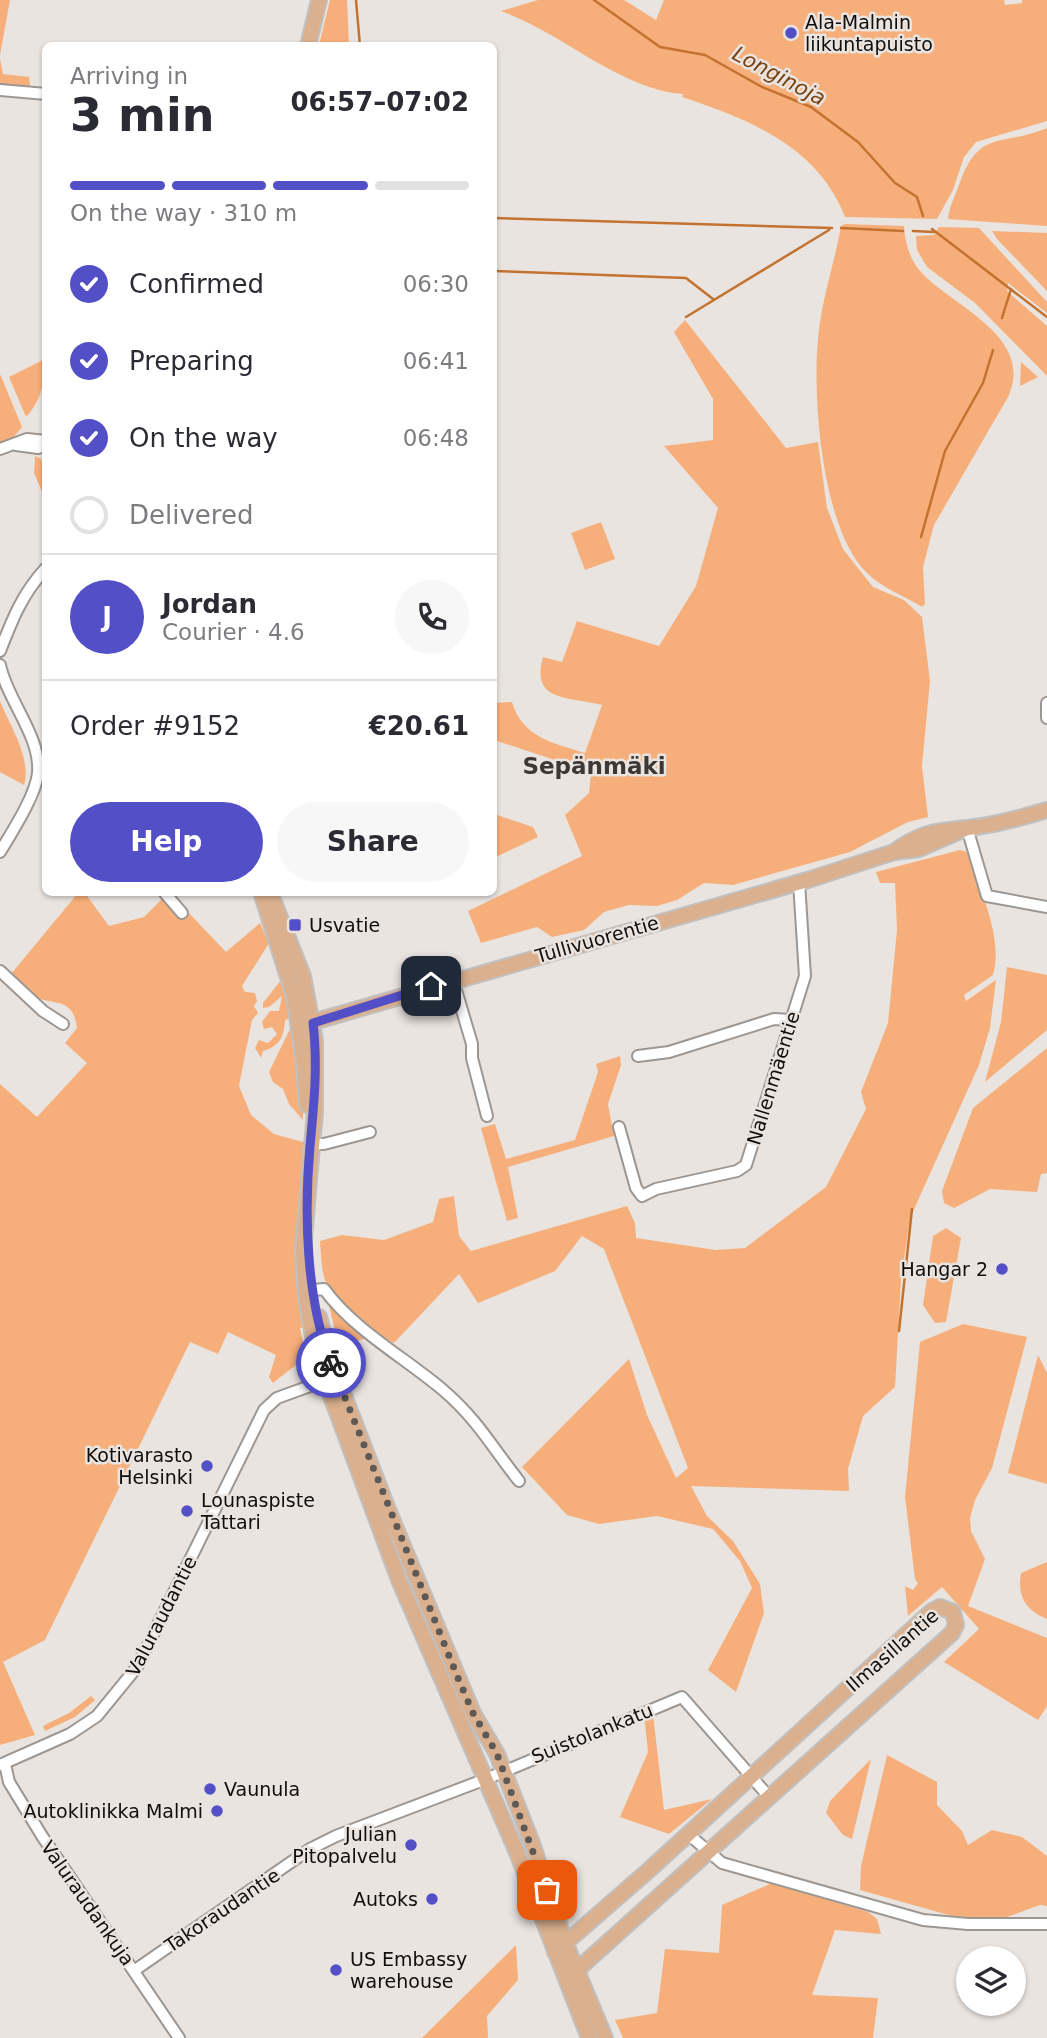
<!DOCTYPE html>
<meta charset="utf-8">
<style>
:root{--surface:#fff;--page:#f7f7f7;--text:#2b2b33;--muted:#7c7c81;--line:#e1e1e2;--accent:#534fc6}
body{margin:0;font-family:"DejaVu Sans",sans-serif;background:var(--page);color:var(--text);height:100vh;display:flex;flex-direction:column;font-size:26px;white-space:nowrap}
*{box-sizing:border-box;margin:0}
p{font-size:23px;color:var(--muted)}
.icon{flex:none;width:38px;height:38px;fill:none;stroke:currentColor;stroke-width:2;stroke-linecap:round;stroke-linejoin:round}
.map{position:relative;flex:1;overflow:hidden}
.side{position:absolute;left:42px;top:42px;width:455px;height:854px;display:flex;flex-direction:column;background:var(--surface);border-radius:10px;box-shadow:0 2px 5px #0004}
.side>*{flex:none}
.fabs{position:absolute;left:956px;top:1946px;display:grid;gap:14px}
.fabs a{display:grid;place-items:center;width:70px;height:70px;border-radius:50%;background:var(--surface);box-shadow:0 2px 5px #0004;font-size:35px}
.pin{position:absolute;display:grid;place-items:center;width:60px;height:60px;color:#fff;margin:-30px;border-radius:14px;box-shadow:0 4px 10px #0006}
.courier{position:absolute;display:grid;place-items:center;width:70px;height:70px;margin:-35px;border:5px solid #534fc6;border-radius:50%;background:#fff;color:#222;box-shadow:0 2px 9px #0007}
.head em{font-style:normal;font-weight:700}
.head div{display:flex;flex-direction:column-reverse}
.head{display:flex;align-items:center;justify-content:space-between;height:119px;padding:0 28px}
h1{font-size:46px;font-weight:700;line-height:52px}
.bar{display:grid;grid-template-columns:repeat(4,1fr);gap:10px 7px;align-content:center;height:84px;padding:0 28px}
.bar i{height:9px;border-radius:5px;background:var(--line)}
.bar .on{background:var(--accent)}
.bar p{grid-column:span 4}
.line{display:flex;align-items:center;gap:18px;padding:0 28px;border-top:2px solid var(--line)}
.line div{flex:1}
.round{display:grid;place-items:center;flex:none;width:74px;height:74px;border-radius:37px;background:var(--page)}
ol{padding:0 28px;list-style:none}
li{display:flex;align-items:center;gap:21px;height:77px}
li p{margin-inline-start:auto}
li .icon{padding:7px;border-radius:50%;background:var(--accent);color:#fff;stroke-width:4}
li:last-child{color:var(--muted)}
li i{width:38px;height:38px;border:4px solid var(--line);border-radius:50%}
.button{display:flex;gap:14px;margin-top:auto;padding:14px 28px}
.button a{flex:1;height:80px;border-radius:42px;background:var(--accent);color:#fff;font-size:28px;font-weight:700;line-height:80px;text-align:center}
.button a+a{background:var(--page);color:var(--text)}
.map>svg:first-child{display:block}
.green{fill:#f6af7a}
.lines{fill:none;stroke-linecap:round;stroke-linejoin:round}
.stream{stroke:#c3732f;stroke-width:2.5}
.minor-casing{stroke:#9c9793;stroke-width:14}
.major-casing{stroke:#c1c0c0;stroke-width:18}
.minor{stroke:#fff;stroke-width:10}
.major{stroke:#dab08e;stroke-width:14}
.done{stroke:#5c5957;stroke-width:7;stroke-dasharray:0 12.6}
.route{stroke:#534fc6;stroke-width:9}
.poi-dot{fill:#534fc6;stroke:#eae4e0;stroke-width:2.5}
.labels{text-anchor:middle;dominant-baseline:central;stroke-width:5;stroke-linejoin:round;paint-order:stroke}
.poi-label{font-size:19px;fill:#100e0d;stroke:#eae4e0;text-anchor:start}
.street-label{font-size:19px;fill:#100e0d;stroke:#eae4e0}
.water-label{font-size:21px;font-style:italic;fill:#784211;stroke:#eae4e0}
.quarter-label{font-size:23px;font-weight:bold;fill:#3d3835;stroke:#eae4e0}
</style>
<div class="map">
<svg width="1047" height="2038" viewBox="0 0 1047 2038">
<rect width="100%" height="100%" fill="#eae4e0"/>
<!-- green -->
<g class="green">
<polygon points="0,0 10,0 0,55"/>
<polygon points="330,0 347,0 349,45 319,45"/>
<path d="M538,0H624L656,20L664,0H1004L1005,5L1022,3V0H1047V121L976,142L964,157L953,190L937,219L845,217C818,147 749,119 682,97L683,94C619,89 563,33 501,11Z"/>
<polygon points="0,59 3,74 29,77 30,86 0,84"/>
<path d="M1047,128V226L948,219C949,207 956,194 960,182C980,128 1002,147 1047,128Z"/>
<path d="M845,224L904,226C905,242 909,258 920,271C951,306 1036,336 1008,397L934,525L923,567L925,604L922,607C905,596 882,588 868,574C821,530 811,392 819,330C823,295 835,261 841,226Z"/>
<polygon points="939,227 979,228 1047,302 1047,313 1008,283 1007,291 1047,326 1047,376 975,303 927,267 917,250 916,236 934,235"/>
<polygon points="992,231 1047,233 1047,291 997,239"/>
<path d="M685,320L786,448L818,442L827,508L843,549L873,587L904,600L922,617L930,681L922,766L928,817L908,822L850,852L733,885L704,883L677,900L657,906L629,905L604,912L584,930L552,937L537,927L481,943L468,911L582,856L565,815L589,793L591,772L494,740V703L512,702C522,737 553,743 585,753L602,705C569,696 530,703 543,657L562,662L577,621L659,646L696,586L718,508L664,446L713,440V399L674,332Z"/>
<path d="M45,355C46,378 42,400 26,417L9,377L41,361Z"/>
<polygon points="1021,362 1038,377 1020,386"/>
<polygon points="0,374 22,427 12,439 0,443"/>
<polygon points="35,456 41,459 45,473 45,499 34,473"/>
<polygon points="601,522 615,559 585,570 571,533"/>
<path d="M0,701C10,726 32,759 24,785L0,772Z"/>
<polygon points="494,814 533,827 538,837 494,858"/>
<path d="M960,850L967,852C979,888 1004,937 993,975L964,995L966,1001L996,980L990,1028L979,1065L910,1218L901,1280L895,1387L863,1416L848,1469L849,1491L691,1486L707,1516L733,1541L760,1584L764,1613L736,1692L708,1670L752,1588L740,1561L713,1529L657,1516L599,1524L567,1515L522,1467L629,1359L647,1415L676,1478L688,1468L604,1249L582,1236L555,1271L478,1303L459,1274L394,1343C368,1330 335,1308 325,1280C321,1269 321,1253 320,1241L342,1235L384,1240L433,1222L439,1199L454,1196L459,1236L471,1251L627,1206L635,1223L636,1238L716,1250L745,1248L826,1187L866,1109L861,1092L888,1023L897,930L895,883H880L876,872Z"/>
<path d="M78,893H85L109,926L144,917L163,898L179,919L188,912L226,952L260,923L269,943L242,986L245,992L255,993L257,1001L254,1006L258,1013L252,1020L239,1086L251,1115L274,1134L303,1142L299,1229L308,1326L300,1328L306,1357L273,1383L269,1377L276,1355L228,1332L218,1354L190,1342L45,1640L3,1662L35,1735L0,1745V1084L37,1117L87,1063L65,1043L77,1028C73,995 53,1007 31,995C24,990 17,981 11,974Z"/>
<polygon points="1007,967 1047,975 1047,1030 985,1082 1001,1022"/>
<path d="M281,980C285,997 292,1011 296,1027C304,1057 303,1089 303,1120L289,1104L283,1089L273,1082L269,1072L290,1029L289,1019L285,1020C284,1037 280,1046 263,1051L261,1058L255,1048L259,1040L268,1043L277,1034L272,1027L264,1029L262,1022L270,1011H279L282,996L269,1007L263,1008V1003Z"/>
<polygon points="1047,1048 1047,1173 1041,1174 1037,1192 990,1189 954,1208 944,1203 942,1191 973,1108"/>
<polygon points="620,1056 621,1065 608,1104 614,1136 508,1167 518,1218 507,1221 481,1128 495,1124 506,1159 575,1140 598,1072 596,1064"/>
<polygon points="946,1228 961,1238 946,1322 935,1323 923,1305 933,1236"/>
<polygon points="328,1301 367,1338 346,1344 338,1343"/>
<polygon points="963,1324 1027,1337 992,1468 975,1500 970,1518 971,1531 985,1559 968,1606 1047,1638 1047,1706 1038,1720 944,1662 979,1629 942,1587 908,1616 905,1586 913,1590 918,1583 915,1579 905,1497 920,1342"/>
<polygon points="1038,1355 1047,1373 1047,1484 1008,1473"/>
<path d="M1047,1562V1619C1025,1610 1017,1596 1021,1573Z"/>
<polygon points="91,1696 95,1700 75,1717 45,1731 43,1726 69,1713"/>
<polygon points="644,1713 653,1714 664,1810 712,1799 669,1834 620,1817 648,1752"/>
<polygon points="887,1755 937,1782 937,1805 962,1831 968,1845 992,1830 1022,1837 1047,1856 1047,1906 1040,1905 1002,1919 952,1916 860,1890 861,1866"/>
<polygon points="871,1759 852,1839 843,1835 826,1813 830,1801"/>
<polygon points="772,1883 868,1912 877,1919 881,1934 835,1930 812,1995 878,1998 873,2038 623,2038 615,2020 657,2013 665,1949 719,1953 722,1905"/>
<polygon points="516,1945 518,1980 487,2016 488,2038 422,2038"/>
</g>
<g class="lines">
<!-- stream -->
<g class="stream">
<polyline points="356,0 360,46"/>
<polyline points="594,0 660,47 705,55 762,87 811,107 858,142 895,183 917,197 923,216"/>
<polyline points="494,218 832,228"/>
<polyline points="841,228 903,231"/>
<polyline points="932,229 1047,317"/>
<polyline points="913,231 934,232"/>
<polyline points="494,271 686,278 713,299"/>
<polyline points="686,317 829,230"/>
<polyline points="1002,318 1011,289"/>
<polyline points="921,537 945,451 983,383 993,350"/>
<polyline points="899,1331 912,1209"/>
</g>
<defs>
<g id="minor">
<polyline points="0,90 46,94"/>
<polyline points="16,445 38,448 46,445"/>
<polyline points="0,449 27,439 46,441"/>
<path d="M0,651C12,620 22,594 46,568"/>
<path d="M0,665C7,700 41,736 38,773C36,795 12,832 0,852"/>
<polyline points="1047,703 1047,718"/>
<polyline points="967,828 987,896 1047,907"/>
<polyline points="164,892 182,913"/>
<polyline points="0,971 43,1011 63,1024"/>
<polyline points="453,980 472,1044 472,1058 487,1116"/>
<polyline points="638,1056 669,1052 774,1019 790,1020"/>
<polyline points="619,1127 636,1188 642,1196 656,1189 737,1171 746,1165 805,976 799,882"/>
<polyline points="310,1144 324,1144 370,1132"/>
<path d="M314,1290L324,1289C354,1330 404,1357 443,1390C477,1419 492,1447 519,1481"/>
<polyline points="5,1764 9,1782 42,1836 179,2038"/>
<polyline points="0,1765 70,1734 97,1716 137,1667 264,1410 277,1398 332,1378"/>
<polyline points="688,1834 722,1863 923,1920 968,1924 1047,1924"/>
<polyline points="135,1970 310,1849 336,1836 486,1779 682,1697 770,1798"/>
</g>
<g id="major">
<polyline points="308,46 319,0"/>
<path d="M894,852C927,827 945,832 982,826C1004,823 1026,816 1047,810"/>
<polyline points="261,892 294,996 304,1063 307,1105"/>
<polyline points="270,892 303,976 315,1041 315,1112 303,1250 306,1298 317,1358 399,1580 516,1850 589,2038"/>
<polyline points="299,1026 811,879 894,852 919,849 967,828"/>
<polyline points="319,1317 328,1354 389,1512 473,1713 497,1754 532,1843 565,1942 605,2038"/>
<polyline points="555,1952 649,1870 932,1611 940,1607 953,1612 956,1625 952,1633 567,1979"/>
</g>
</defs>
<!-- minor casing -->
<use href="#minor" class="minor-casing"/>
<!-- major casing -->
<use href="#major" class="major-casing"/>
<!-- minor -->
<use href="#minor" class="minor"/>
<!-- major -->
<use href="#major" class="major"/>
</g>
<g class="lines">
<!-- done -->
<polyline class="done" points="331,1363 458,1678 473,1713 497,1754 547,1890"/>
<!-- route -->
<path class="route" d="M331,1363C306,1299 304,1214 310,1146C314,1104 318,1065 313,1023L431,986"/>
</g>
<!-- markers -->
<g class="poi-dot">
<circle cx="791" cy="33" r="7"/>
<rect x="288" y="918" width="14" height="14" rx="3.5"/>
<circle cx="1002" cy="1269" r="7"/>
<circle cx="207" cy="1466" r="7"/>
<circle cx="187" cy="1511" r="7"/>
<circle cx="210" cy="1789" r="7"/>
<circle cx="217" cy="1811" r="7"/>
<circle cx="411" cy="1845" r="7"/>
<circle cx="432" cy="1899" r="7"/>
<circle cx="336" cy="1970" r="7"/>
</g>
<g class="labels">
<!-- poi labels -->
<g class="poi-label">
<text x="805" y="22">Ala-Malmin<tspan x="805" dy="22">liikuntapuisto</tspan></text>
<text x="309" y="925">Usvatie</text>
<text x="988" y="1269" text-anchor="end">Hangar 2</text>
<text x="193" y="1455" text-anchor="end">Kotivarasto<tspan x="193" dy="22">Helsinki</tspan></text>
<text x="201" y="1500">Lounaspiste<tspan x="201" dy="22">Tattari</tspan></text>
<text x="224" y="1789">Vaunula</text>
<text x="203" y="1811" text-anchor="end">Autoklinikka Malmi</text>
<text x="397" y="1834" text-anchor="end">Julian<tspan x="397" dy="22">Pitopalvelu</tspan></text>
<text x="418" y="1899" text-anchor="end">Autoks</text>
<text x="350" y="1959">US Embassy<tspan x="350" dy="22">warehouse</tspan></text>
</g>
<!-- street labels -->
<g class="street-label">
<text transform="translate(597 939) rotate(-16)">Tullivuorentie</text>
<text transform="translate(773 1078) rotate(-73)">Nallenmäentie</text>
<text transform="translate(161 1616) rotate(-63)">Valuraudantie</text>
<text transform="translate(892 1650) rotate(-41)">Ilmasillantie</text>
<text transform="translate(592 1733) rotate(-22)">Suistolankatu</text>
<text transform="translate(88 1903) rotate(55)">Valuraudankuja</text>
<text transform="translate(222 1910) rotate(-34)">Takoraudantie</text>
</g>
<!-- water labels -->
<g class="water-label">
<text transform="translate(779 76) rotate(28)">Longinoja</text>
</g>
<!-- quarter labels -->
<g class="quarter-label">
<text x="594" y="766">Sepänmäki</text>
</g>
</g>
</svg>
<div class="fabs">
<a><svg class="icon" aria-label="layers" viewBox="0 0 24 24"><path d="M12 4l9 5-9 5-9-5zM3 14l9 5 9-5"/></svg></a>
</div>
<div class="pin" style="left:547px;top:1890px;background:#ea580c"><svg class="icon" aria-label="bag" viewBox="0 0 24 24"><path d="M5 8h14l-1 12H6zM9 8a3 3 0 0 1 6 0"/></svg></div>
<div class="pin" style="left:431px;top:986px;background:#1f2937"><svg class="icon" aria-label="home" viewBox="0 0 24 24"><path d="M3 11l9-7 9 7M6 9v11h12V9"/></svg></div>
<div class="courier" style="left:331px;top:1363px"><svg class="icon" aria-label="bike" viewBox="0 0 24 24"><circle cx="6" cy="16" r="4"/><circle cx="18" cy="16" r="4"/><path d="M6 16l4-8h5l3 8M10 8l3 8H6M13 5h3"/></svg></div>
<section class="side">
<div class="head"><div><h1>3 min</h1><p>Arriving in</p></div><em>06:57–07:02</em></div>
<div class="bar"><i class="on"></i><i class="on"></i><i class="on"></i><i></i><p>On the way · 310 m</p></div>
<ol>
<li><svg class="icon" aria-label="check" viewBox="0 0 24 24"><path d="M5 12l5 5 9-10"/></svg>Confirmed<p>06:30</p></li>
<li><svg class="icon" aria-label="check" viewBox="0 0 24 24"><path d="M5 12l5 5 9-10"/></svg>Preparing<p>06:41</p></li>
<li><svg class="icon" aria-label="check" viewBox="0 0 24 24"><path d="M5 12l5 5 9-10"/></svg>On the way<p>06:48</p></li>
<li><i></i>Delivered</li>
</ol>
<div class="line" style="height:126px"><b class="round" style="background:var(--accent);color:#fff">J</b><div><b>Jordan</b><p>Courier · 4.6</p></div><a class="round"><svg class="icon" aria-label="phone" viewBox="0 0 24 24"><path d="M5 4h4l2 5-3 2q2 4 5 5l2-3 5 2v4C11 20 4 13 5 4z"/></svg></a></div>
<div class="line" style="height:91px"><div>Order #9152</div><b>€20.61</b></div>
<div class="button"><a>Help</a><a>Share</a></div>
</section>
</div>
